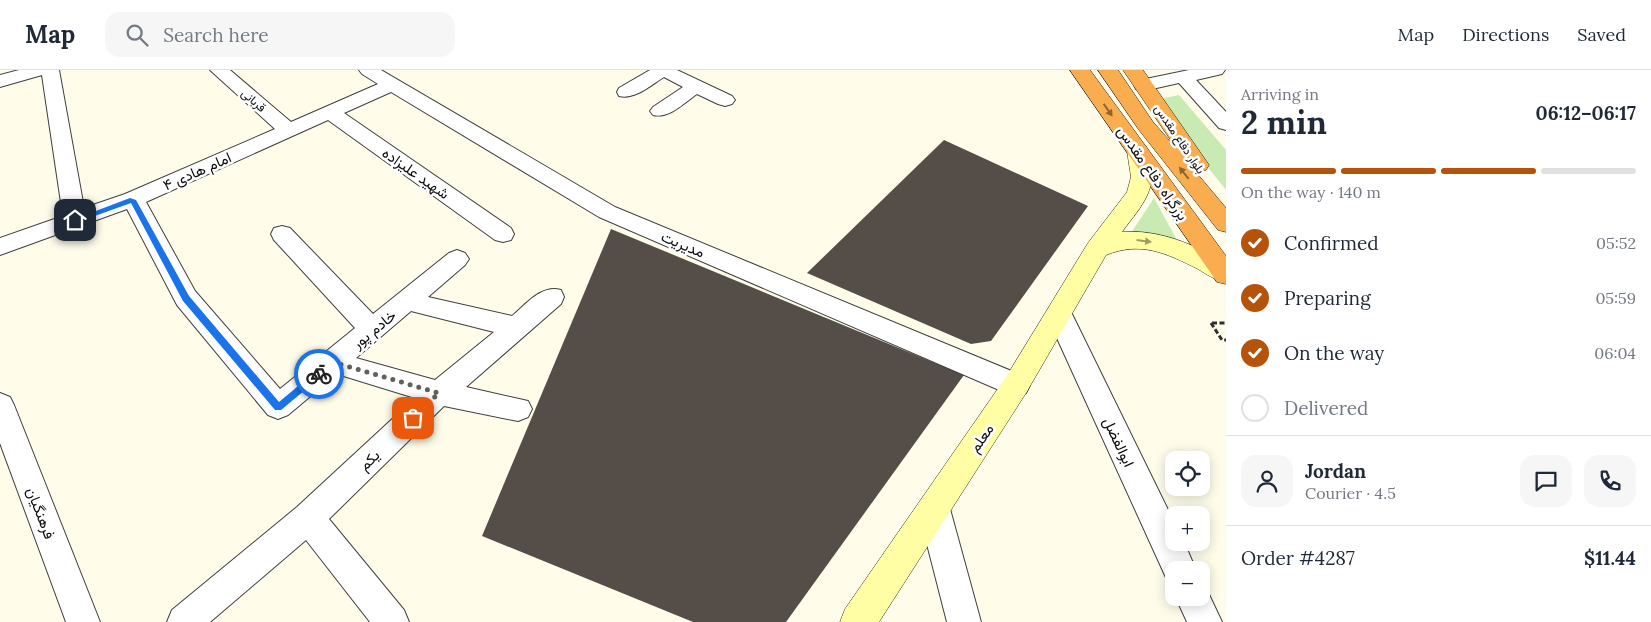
<!DOCTYPE html>
<meta charset="utf-8">
<style>
:root{--surface:#fff;--page:#f6f6f7;--text:#1f2937;--muted:#747a83;--line:#e0e1e3;--accent:#b45309}
body{margin:0;font-family:Lora,Vazirmatn,serif;background:var(--page);color:var(--text);height:100vh;display:flex;flex-direction:column;font-size:19px;white-space:nowrap}
*{box-sizing:border-box;margin:0}
p{font-size:16px;color:var(--muted)}
.icon{flex:none;width:28px;height:28px;fill:none;stroke:currentColor;stroke-width:2;stroke-linecap:round;stroke-linejoin:round}
.map{position:relative;flex:1;overflow:hidden}
.panel{display:flex;flex-direction:column;background:var(--surface);width:425px}
.panel>*{flex:none}
.tools{position:absolute;left:1165px;top:381px;display:grid;gap:10px}
.tools a{display:grid;place-items:center;width:45px;height:45px;border-radius:10px;background:var(--surface);box-shadow:0 2px 12px #0003;font-size:25px}
.pin{position:absolute;display:grid;place-items:center;width:42px;height:42px;color:#fff;margin:-21px;border-radius:10px;box-shadow:0 2px 8px #0006}
.courier{position:absolute;display:grid;place-items:center;width:50px;height:50px;margin:-25px;border:4px solid #1a73e8;border-radius:50%;background:#fff;color:#222;box-shadow:0 1px 6px #0007}
.overview em{font-style:normal;font-weight:800}
.overview div{display:flex;flex-direction:column-reverse}
.overview{display:flex;align-items:center;justify-content:space-between;height:85px;padding:0 15px}
h1{font-size:32px;font-weight:800;line-height:38px}
.bar{display:grid;grid-template-columns:repeat(4,1fr);gap:8px 5px;align-content:center;height:60px;padding:0 15px}
.bar i{height:6px;border-radius:4px;background:var(--line)}
.bar .selected{background:var(--accent)}
.bar p{grid-column:span 4}
.line{display:flex;align-items:center;gap:12px;padding:0 15px;border-top:1px solid var(--line)}
.line div{flex:1}
.round{display:grid;place-items:center;flex:none;width:52px;height:52px;border-radius:15px;background:var(--page)}
ol{padding:0 15px;list-style:none}
li{display:flex;align-items:center;gap:15px;height:55px}
li p{margin-inline-start:auto}
li .icon{padding:5px;border-radius:50%;background:var(--accent);color:#fff;stroke-width:4}
li:last-child{color:var(--muted)}
li i{width:28px;height:28px;border:2px solid var(--line);border-radius:50%}
header{display:flex;align-items:center;gap:30px;box-sizing:border-box;height:70px;padding:0 25px;background:var(--surface);border-bottom:1px solid var(--line)}
header strong{font-size:24px}
nav{display:flex;gap:28px;margin-inline-start:auto;font-size:18px}
.search{width:350px;height:45px;background:var(--page);display:flex;align-items:center;gap:12px;box-sizing:border-box;padding:0 18px;border-radius:15px;color:var(--muted);font-size:19px}
main{display:flex;flex:1;min-height:0}
.map>svg:first-child{display:block}
.green{fill:#caeab3}
.building{fill:#554e48}
.lines{fill:none;stroke-linecap:round;stroke-linejoin:round}
.street-casing{stroke:#3f3f3f;stroke-width:2}
.secondary-casing{stroke:#2e2e2e;stroke-width:1}
.highway-casing{stroke:#1d1d1d;stroke-width:1}
.path{stroke:#2e2e2e;stroke-width:3;stroke-dasharray:5 2.5;stroke-linecap:butt}
.street{fill:#fff;fill-rule:evenodd}
.secondary{fill:#fffea5;fill-rule:evenodd}
.highway{fill:#f9ad4f;fill-rule:evenodd}
.oneway{fill:#8e6531}
.oneway2{fill:#9e9d68}
.route{fill:#1a73e8}
.done{stroke:#61605a;stroke-width:5;stroke-dasharray:0 9}
.labels{text-anchor:middle;dominant-baseline:central;stroke-width:5;stroke-linejoin:round;paint-order:stroke}
.far-street-label{font-size:12px;fill:#0c0c0c;stroke:#fff}
.street-label{font-size:15px;fill:#0c0c0c;stroke:#fff}
</style>
<header>
<strong>Map</strong>
<div class="search"><svg class="icon" aria-label="search" viewBox="0 0 24 24"><circle cx="10" cy="10" r="6"/><path d="M15 15l6 6"/></svg>Search here</div>
<nav><a>Map</a><a>Directions</a><a>Saved</a></nav>
</header>
<main>
<div class="map">
<svg width="1226" height="552" viewBox="0 0 1226 552">
<rect width="100%" height="100%" fill="#fffdea"/>
<!-- green -->
<g class="green">
<polygon points="1179,25 1226,80 1226,120 1154,30"/>
<polygon points="1154,128 1178,172 1129,166"/>
</g>
<!-- building -->
<g class="building">
<polygon points="944,70 1088,136 991,271 971,274 807,203"/>
<polygon points="611,159 964,305 786,552 693,552 482,466"/>
</g>
<g class="lines">
<defs>
<g id="street">
<path d="M19,0H59L84,138L125,124L275,59L210,0H230L291,52L378,14L362,4L359,0H381L615,137L1026,307L1030,315L1026,323L1016,326L1006,323L599,147L391,22L344,43L511,158L514,164L511,170L503,172L495,170L328,50L146,132L195,221L280,319L355,258L274,170L271,164L274,158L282,156L290,158L373,244L449,183L457,180L465,183L469,189L465,195L428,227L512,246C526,234 542,214 561,220L564,227L561,234L466,317L528,331L532,339L528,347L518,351L444,336L329,449L404,540L409,552H370L306,470L210,552H167L172,540L297,437L415,328L337,304L288,345L278,349L268,345L177,235L127,139L0,185V168L63,146L42,5L0,17V5ZM411,241L494,262L435,310L356,288Z"/>
<path d="M650,0H677L732,26L735,30L732,34L725,36L718,34L697,24C684,33 669,49 653,45L650,41L653,37L683,17L664,7C651,15 635,30 619,26L617,22L619,18Z"/>
<polygon points="1189,0 1225,0 1222,4 1196,10 1226,42 1226,60 1219,58 1179,13 1143,21 1136,19 1134,15 1136,11"/>
<polygon points="1059,234 1068,237 1072,244 1174,452 1174,472 1184,472 1196,500 1174,500 1174,514 1168,512 1046,244 1050,237"/>
<polygon points="0,323 10,327 14,335 100,552 66,552 0,373"/>
<polygon points="934,424 945,429 950,439 981,552 947,552 918,439 923,429"/>
<polygon points="1201,515 1205,516 1222,552 1187,552 1176,528 1201,528"/>
</g>
<path id="secondary" d="M1138,74L1146,76C1149,82 1150,88 1151,95C1156,123 1138,140 1122,162C1160,159 1194,175 1226,192V211C1216,211 1206,204 1198,199C1166,183 1141,171 1106,185L1026,323L879,552H840L845,539L1006,307L1088,173L1127,122L1131,107L1127,81L1130,76Z"/>
<g id="highway">
<polygon points="1070,0 1090,0 1226,186 1226,214 1217,212"/>
<polygon points="1098,0 1118,0 1153,52 1176,78 1123,0 1143,0 1209,95 1206,100 1195,101 1226,138 1226,162 1218,160 1139,60"/>
</g>
</defs>
<!-- street casing -->
<use href="#street" class="street-casing"/>
<!-- secondary casing -->
<use href="#secondary" class="secondary-casing"/>
<!-- highway casing -->
<use href="#highway" class="highway-casing"/>
<!-- path -->
<g class="path">
<polyline points="1211,253 1222,270 1226,270"/>
<polyline points="1212,253 1226,253"/>
</g>
<!-- street -->
<use href="#street" class="street"/>
<!-- secondary -->
<use href="#secondary" class="secondary"/>
<!-- highway -->
<use href="#highway" class="highway"/>
</g>
<!-- one-way arrows -->
<defs><path id="oneway-solid" d="M-6-.8H1V-3.2L6.5 0L1 3.2V.8H-6Z" transform="scale(1.25)"/></defs>
<g class="oneway">
<use href="#oneway-solid" transform="translate(1108 40) rotate(55)"/>
<use href="#oneway-solid" transform="translate(1184 103) rotate(-129)"/>
</g>
<use class="oneway2" href="#oneway-solid" transform="translate(1144 171) rotate(7)"/>
<!-- route -->
<polygon class="route" points="130,128 136,130 189,226 279,332 316,301 322,301 322,306 281,340 275,340 183,231 131,133 78,152 72,150"/>
<g class="lines">
<!-- done -->
<polyline class="done" points="319,304 332,292 439,323 413,348"/>
</g>
<g class="labels">
<!-- far-street labels -->
<g class="far-street-label">
<text transform="translate(254 30) rotate(41)">قربانی</text>
<text transform="translate(1180 69) rotate(56)">بلوار دفاع مقدس</text>
</g>
<!-- street labels -->
<g class="street-label">
<text transform="translate(197 101) rotate(-24)">امام هادی ۴</text>
<text transform="translate(416 103) rotate(35)">شهید علیزاده</text>
<text transform="translate(1153 103) rotate(55)">بزرگراه دفاع مقدس</text>
<text transform="translate(683 174) rotate(23)">مدیریت</text>
<text transform="translate(374 259) rotate(-39)">خادم پور</text>
<text transform="translate(981 368) rotate(-56)">معلم</text>
<text transform="translate(1119 372) rotate(65)">ابوالفضل</text>
<text transform="translate(369 390) rotate(-44)">یکم</text>
<text transform="translate(41 443) rotate(69)">فرهنگیان</text>
</g>
</g>
</svg>
<div class="tools">
<a><svg class="icon" aria-label="locate" viewBox="0 0 24 24"><circle cx="12" cy="12" r="6"/><path d="M12 2v4M12 18v4M2 12h4M18 12h4"/></svg></a>
<a>+</a>
<a>−</a>
</div>
<div class="pin" style="left:413px;top:348px;background:#ea580c"><svg class="icon" aria-label="bag" viewBox="0 0 24 24"><path d="M5 8h14l-1 12H6zM9 8a3 3 0 0 1 6 0"/></svg></div>
<div class="pin" style="left:75px;top:150px;background:#1f2937"><svg class="icon" aria-label="home" viewBox="0 0 24 24"><path d="M3 11l9-7 9 7M6 9v11h12V9"/></svg></div>
<div class="courier" style="left:319px;top:304px"><svg class="icon" aria-label="bike" viewBox="0 0 24 24"><circle cx="6" cy="16" r="4"/><circle cx="18" cy="16" r="4"/><path d="M6 16l4-8h5l3 8M10 8l3 8H6M13 5h3"/></svg></div>
</div>
<section class="panel">
<div class="overview"><div><h1>2 min</h1><p>Arriving in</p></div><em>06:12–06:17</em></div>
<div class="bar"><i class="selected"></i><i class="selected"></i><i class="selected"></i><i></i><p>On the way · 140 m</p></div>
<ol>
<li><svg class="icon" aria-label="check" viewBox="0 0 24 24"><path d="M5 12l5 5 9-10"/></svg>Confirmed<p>05:52</p></li>
<li><svg class="icon" aria-label="check" viewBox="0 0 24 24"><path d="M5 12l5 5 9-10"/></svg>Preparing<p>05:59</p></li>
<li><svg class="icon" aria-label="check" viewBox="0 0 24 24"><path d="M5 12l5 5 9-10"/></svg>On the way<p>06:04</p></li>
<li><i></i>Delivered</li>
</ol>
<div class="line" style="height:90px"><a class="round"><svg class="icon" aria-label="person" viewBox="0 0 24 24"><circle cx="12" cy="8" r="4"/><path d="M4 21q1-7 8-7t8 7"/></svg></a><div><b>Jordan</b><p>Courier · 4.5</p></div><a class="round"><svg class="icon" aria-label="chat" viewBox="0 0 24 24"><path d="M4 5h16v11H9l-5 4z"/></svg></a><a class="round"><svg class="icon" aria-label="phone" viewBox="0 0 24 24"><path d="M5 4h4l2 5-3 2q2 4 5 5l2-3 5 2v4C11 20 4 13 5 4z"/></svg></a></div>
<div class="line" style="height:65px"><div>Order #4287</div><b>$11.44</b></div>
</section>
</main>
